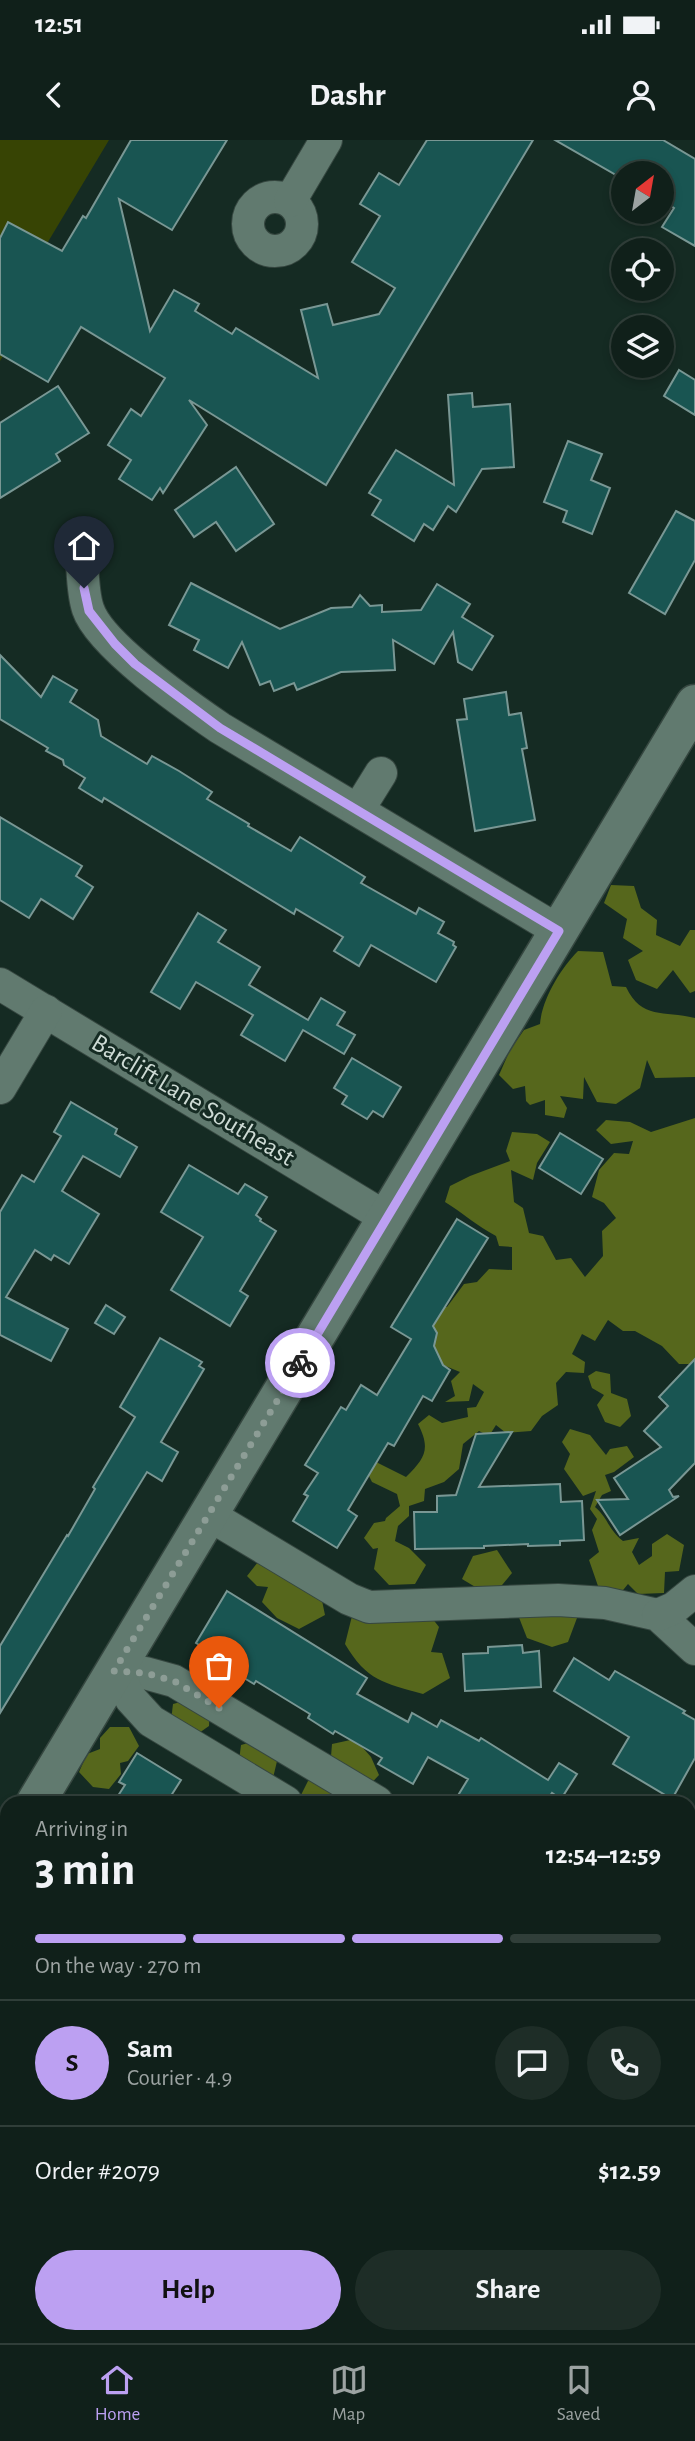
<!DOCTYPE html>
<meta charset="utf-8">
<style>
:root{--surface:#10201a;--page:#1e2d27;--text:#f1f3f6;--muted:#9ca3a2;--line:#303e39;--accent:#bca0f2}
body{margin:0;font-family:"Alegreya Sans",sans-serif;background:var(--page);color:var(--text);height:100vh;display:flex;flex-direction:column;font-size:26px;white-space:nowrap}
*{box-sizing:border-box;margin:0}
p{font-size:23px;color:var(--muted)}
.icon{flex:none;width:38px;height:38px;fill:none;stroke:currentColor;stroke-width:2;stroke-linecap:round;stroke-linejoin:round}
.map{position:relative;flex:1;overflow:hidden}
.sheet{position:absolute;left:0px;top:1656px;width:696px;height:548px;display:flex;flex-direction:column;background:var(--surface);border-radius:21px 21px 0 0;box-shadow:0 4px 10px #0003,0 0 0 2px var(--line)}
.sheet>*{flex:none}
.needle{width:46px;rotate:31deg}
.tools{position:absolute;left:611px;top:21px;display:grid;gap:14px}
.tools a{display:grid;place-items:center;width:63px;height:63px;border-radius:50%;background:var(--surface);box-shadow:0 4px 10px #0003,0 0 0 2px var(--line);font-size:35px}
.pin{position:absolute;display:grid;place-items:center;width:60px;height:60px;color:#fff;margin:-72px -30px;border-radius:50% 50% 50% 0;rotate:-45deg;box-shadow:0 0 7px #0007}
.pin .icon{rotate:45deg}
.courier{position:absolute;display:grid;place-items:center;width:70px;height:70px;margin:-35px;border:5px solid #bca0f2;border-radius:50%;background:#fff;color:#222;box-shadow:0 2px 9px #0007}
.headline em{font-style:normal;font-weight:700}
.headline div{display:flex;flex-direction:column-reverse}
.headline{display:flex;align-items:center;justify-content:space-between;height:119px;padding:0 35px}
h1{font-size:46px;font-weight:700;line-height:52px}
.bar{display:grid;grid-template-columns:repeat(4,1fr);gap:10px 7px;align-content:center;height:84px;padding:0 35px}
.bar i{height:9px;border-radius:5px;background:var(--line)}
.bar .on{background:var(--accent)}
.bar p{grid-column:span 4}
.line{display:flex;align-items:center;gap:18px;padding:0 35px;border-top:2px solid var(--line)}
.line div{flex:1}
.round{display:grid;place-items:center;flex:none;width:74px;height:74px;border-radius:37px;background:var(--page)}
.primary-button{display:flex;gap:14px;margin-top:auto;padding:14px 35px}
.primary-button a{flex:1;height:80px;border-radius:42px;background:var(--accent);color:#111;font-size:28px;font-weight:700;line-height:80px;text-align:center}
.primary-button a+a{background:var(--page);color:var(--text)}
.status{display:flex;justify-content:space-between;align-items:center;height:49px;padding:0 35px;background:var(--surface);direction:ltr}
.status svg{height:19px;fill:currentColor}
header{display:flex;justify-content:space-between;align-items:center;height:91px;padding:0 35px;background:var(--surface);font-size:32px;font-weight:700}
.tabs{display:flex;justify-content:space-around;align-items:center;height:98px;border-top:2px solid var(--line);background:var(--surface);font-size:19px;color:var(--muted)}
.tabs a{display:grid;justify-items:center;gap:4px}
.tabs .on{color:var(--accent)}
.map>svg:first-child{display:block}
.green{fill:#374404}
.forest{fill:#56671c}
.building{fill:#195552;stroke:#799794;stroke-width:2}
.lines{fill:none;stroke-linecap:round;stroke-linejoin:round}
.minor-casing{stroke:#364740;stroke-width:34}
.tertiary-casing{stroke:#364740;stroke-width:41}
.minor{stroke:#617a6f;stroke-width:32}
.tertiary{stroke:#617a6f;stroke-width:38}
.done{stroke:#8d9d96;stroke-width:7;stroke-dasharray:0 12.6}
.route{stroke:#bca0f2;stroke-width:9}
.labels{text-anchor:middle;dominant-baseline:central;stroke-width:6;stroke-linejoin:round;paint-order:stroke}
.street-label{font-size:26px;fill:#cddad4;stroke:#152b23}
</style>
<div class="status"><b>12:51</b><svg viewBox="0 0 49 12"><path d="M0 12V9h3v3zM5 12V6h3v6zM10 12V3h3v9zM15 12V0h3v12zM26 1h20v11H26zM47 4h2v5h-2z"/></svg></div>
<header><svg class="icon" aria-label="back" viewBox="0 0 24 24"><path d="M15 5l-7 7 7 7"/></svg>Dashr<svg class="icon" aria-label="person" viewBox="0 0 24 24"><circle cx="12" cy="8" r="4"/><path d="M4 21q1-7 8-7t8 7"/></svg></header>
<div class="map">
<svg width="695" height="2203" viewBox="0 0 695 2203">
<rect width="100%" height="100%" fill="#152b23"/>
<!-- green -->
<polygon class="green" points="0,0 109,0 9,167 26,177 0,221"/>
<!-- forest -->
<g class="forest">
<polygon points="611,745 634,746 641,768 657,780 656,795 680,806 690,790 695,790 695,851 690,853 673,830 657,849 636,840 628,820 643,811 623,798 627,779 604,763"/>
<path d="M578,811L603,812L612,846L626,847C642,880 663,870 695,878V937L655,938L647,920L640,948L616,964L597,962L584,937L583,959L560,956L567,968L564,978L545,975V960L530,965L526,961L525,946L513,949L499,935L510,910L524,890L540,884C542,859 561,828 578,811Z"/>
<path d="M695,978V1224H679L662,1206L635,1191H623L608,1180L595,1201L582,1194L572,1214L585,1222L584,1233L566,1232L556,1243L558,1265L542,1276L531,1291L506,1293L496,1285L491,1293H483L479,1291L463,1304L459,1329L444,1342L425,1349L424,1361L409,1366V1376L398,1386L395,1401L409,1408L426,1425L415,1444L389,1445L374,1429L378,1408L373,1409L364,1398L374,1383L385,1381L386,1378L400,1366L397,1354L372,1342L368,1334L366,1317L406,1337C425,1318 431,1309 418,1284L429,1275L442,1283L468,1277L467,1268L476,1267L484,1252L473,1244L469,1261L445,1262L455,1256L451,1241L460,1232L443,1225L434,1206L437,1193L429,1178L432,1166L447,1167L464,1144L477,1142L489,1129L512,1130V1107L499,1106L496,1096C477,1086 463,1073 445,1062L450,1046L470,1036L510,1021L506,1011L512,992L537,994L550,1002L537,1023L533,1040L511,1030L514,1062L523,1068L529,1093L543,1096L556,1120L571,1118L585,1137L603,1116L602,1091L616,1078L604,1063L592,1057L599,1030L614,1013L629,1014L633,1001L611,1004L596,990L606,980L630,982L651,992Z"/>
<polygon points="596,1231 610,1234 611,1253 627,1259 631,1276 620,1287 605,1282 597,1265 604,1255 592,1248 588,1236"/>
<path d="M570,1289L590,1295L606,1315L610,1309L627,1306L634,1317L614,1332L605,1335L611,1351L602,1355L595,1367C609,1379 607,1388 623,1401L639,1398L632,1412L639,1425L652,1416V1404L667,1394L684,1405L679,1431L665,1432L664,1453L638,1454L628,1444L619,1455L598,1446L589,1420L599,1412L592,1390L597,1379L590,1369L596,1351L583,1356L564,1329L570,1314L562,1302Z"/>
<polygon points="497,1410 512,1433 492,1457 462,1439 473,1416"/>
<polygon points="258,1422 319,1446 325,1475 299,1489 277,1478 262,1462 268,1447 257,1446 247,1436"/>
<polygon points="554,1455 577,1478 568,1502 552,1507 527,1498 518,1475"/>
<path d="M417,1459L439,1487L431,1512L442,1513L450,1538L423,1554C384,1543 367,1541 345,1504L352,1476Z"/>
<polygon points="195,1558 210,1565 209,1586 189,1600 170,1589 173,1564"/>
<polygon points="110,1587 129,1587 139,1606 128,1621 120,1623 121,1634 109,1649 93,1647 79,1632 87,1614 100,1609 100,1598"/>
<polygon points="262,1599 278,1617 273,1638 238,1629 241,1605"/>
<polygon points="355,1599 371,1617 379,1635 364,1651 347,1662 298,1661 308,1641 329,1641 332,1604"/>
</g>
<!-- building -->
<g class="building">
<polygon points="131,0 227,0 172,90 119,59 150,191 174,150 199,164 195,171 232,194 236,188 318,238 301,170 327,164 333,185 379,174 395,148 352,122 380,76 360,64 379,33 399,45 427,0 533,0 326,345 189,260 207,285 163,353 160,348 152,360 119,339 131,320 108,305 131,269 141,276 165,238 81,187 48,242 0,214 0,98 8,82 62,111 83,76 86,78"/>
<polygon points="555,0 663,0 695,19 695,106 662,87 674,68 662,60 662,33 623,33 623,39"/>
<polygon points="679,230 695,240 695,275 664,256"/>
<polygon points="58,246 89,293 56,314 60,321 0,358 0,283"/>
<polygon points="472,253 473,267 510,264 514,327 482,329 456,372 448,366 433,390 424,384 414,401 372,375 381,360 369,353 396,310 454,345 448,255"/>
<polygon points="568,301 602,314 591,340 610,348 592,394 563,382 567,371 544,362"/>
<polygon points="236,327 274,384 236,411 216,382 194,397 175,370"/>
<polygon points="676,371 695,381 695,420 665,474 629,453"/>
<polygon points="191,443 280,489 331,468 352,467 360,455 370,466 382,465 382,472 421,470 437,444 470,464 462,477 493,496 472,530 458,522 453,492 434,524 393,500 395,530 341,532 297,550 294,543 274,551 270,541 260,545 242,502 228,528 194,510 199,500 169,485"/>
<polygon points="0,515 41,557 53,536 77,550 70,562 98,580 101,596 147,624 152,616 179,631 212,652 207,659 249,684 248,686 291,711 300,697 365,737 361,743 416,774 419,768 444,782 438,793 454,802 453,805 456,807 436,842 371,805 359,826 334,811 343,797 296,769 294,774 104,658 102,662 79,648 85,638 64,625 63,620 46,611 48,608 0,579"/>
<polygon points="506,552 509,575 521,573 527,608 522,609 535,680 475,691 457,580 467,579 464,559"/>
<polygon points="0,677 82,726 76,736 93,747 73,779 41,759 29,778 0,760"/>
<polygon points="198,773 226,790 218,802 260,827 249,845 308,880 321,858 345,872 337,885 355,895 344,914 303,890 285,921 241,895 253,875 196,842 180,869 151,852"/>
<polygon points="352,918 401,947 383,977 373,971 367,979 342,964 347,956 334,948"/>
<polygon points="71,962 117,989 115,994 137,1007 120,1037 83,1016 62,1051 99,1074 69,1124 54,1115 51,1120 35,1110 6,1157 68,1189 51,1221 0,1195 0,1072 22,1035 34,1042 61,996 54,992"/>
<polygon points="560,993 603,1019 581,1054 539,1028"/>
<polygon points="189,1025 238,1054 245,1044 267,1057 256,1075 261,1079 260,1081 276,1091 240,1151 248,1156 230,1186 171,1150 203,1097 161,1072"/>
<polygon points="457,1079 488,1098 433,1186 437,1193 434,1206 443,1225 450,1230 432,1261 423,1256 394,1306 388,1303 348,1370 357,1376 337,1408 293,1381 308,1356 304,1354 318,1333 305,1325 341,1267 346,1270 361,1245 377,1255 411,1199 391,1187"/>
<polygon points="106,1165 125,1177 114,1194 95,1183"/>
<polygon points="160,1198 202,1222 199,1226 204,1229 161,1302 178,1312 162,1341 147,1332 0,1573 0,1506 67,1395 68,1396 95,1349 93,1347 135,1277 120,1267"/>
<polygon points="695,1219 695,1323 669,1350 673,1357 679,1356 620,1395 597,1360 628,1359 614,1338 661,1307 644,1291 668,1266 659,1257"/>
<polygon points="512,1292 479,1347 560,1344 561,1362 582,1361 584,1400 560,1401 560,1405 528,1406 528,1404 484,1406 484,1408 415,1409 414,1372 437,1372 437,1356 456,1355 476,1294"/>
<polygon points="227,1451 367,1538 357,1554 408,1582 412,1573 437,1587 441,1580 479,1601 481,1598 548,1640 559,1623 577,1634 561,1659 552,1653 546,1662 454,1662 468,1639 428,1617 413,1644 378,1624 382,1618 335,1591 333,1594 308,1578 310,1574 256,1541 254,1544 229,1529 232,1525 196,1503"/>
<polygon points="522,1505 523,1513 539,1511 541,1547 465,1551 463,1514 488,1513 488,1507"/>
<polygon points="574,1518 609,1540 615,1531 685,1571 683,1573 695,1580 695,1618 672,1659 613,1624 629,1597 554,1551"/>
<polygon points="137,1613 181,1640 167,1662 114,1662 125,1645 119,1642"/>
</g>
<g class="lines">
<defs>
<g id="minor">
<circle cx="275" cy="84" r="27"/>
<polyline points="290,61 326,0"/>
<path d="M82,421C83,437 83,454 88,469C100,505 188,566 220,588L559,791"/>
<polyline points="358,670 381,633"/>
<polyline points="0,844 385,1077"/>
<polyline points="0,948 46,871"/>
<polyline points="209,1375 349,1459 369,1467 558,1460 605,1463 658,1475 695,1509"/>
<polyline points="658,1475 674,1468 695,1451"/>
<polyline points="115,1531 145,1533 174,1541 377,1662"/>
<polyline points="115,1531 131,1559 151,1581 286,1662"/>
<polyline points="690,1830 695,1840"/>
<polyline points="690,1879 695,1868"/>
<polyline points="0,2035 7,2039"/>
<polyline points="268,2196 279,2203"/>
<polyline points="477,2203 481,2196"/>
</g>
<g id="tertiary">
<polyline points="36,1662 695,564"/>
<polyline points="0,1722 7,1710"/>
</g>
</defs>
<!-- minor casing -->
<use href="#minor" class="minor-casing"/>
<!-- tertiary casing -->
<use href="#tertiary" class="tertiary-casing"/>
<!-- minor -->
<use href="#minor" class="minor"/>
<!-- tertiary -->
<use href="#tertiary" class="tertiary"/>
</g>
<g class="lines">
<!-- done -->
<polyline class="done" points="219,1568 174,1541 145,1533 114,1531 300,1223"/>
<!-- route -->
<polyline class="route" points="84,448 89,471 115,504 135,524 220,588 559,791 300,1223"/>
</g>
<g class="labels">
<!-- street labels -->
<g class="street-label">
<text transform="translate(193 960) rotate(31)">Barclift Lane Southeast</text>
</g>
</g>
</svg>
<div class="tools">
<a><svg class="needle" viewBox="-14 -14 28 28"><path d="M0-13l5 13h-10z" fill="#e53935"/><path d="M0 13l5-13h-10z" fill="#9ca3a2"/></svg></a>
<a><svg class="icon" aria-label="locate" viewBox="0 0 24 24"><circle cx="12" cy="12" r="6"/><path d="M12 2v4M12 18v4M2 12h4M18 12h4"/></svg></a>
<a><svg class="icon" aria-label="layers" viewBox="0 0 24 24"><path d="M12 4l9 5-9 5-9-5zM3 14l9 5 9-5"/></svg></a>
</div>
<div class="pin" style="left:219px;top:1568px;background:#ea580c"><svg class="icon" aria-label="bag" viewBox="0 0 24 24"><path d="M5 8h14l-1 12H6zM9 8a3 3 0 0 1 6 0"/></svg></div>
<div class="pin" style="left:84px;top:448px;background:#1f2937"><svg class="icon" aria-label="home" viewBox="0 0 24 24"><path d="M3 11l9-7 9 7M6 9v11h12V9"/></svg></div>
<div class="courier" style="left:300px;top:1223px"><svg class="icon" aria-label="bike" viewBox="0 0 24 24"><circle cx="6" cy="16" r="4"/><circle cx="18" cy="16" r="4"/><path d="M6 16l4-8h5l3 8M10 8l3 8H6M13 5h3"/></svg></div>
<section class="sheet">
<div class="headline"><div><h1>3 min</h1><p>Arriving in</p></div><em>12:54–12:59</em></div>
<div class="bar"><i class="on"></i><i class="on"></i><i class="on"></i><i></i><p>On the way · 270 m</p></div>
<div class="line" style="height:126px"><b class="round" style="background:var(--accent);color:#111">S</b><div><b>Sam</b><p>Courier · 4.9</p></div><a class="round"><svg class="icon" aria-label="chat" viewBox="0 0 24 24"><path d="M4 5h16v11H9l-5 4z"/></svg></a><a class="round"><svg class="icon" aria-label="phone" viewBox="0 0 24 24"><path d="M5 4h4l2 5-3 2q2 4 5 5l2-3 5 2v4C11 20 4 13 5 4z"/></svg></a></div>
<div class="line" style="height:91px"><div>Order #2079</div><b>$12.59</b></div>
<div class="primary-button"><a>Help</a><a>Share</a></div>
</section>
</div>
<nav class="tabs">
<a class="on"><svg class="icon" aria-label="home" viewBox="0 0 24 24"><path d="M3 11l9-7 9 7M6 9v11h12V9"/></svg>Home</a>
<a><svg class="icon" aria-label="map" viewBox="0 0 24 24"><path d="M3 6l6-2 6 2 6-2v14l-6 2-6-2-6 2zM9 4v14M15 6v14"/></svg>Map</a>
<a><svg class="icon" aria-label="saved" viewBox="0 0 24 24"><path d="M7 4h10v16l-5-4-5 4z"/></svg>Saved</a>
</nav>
